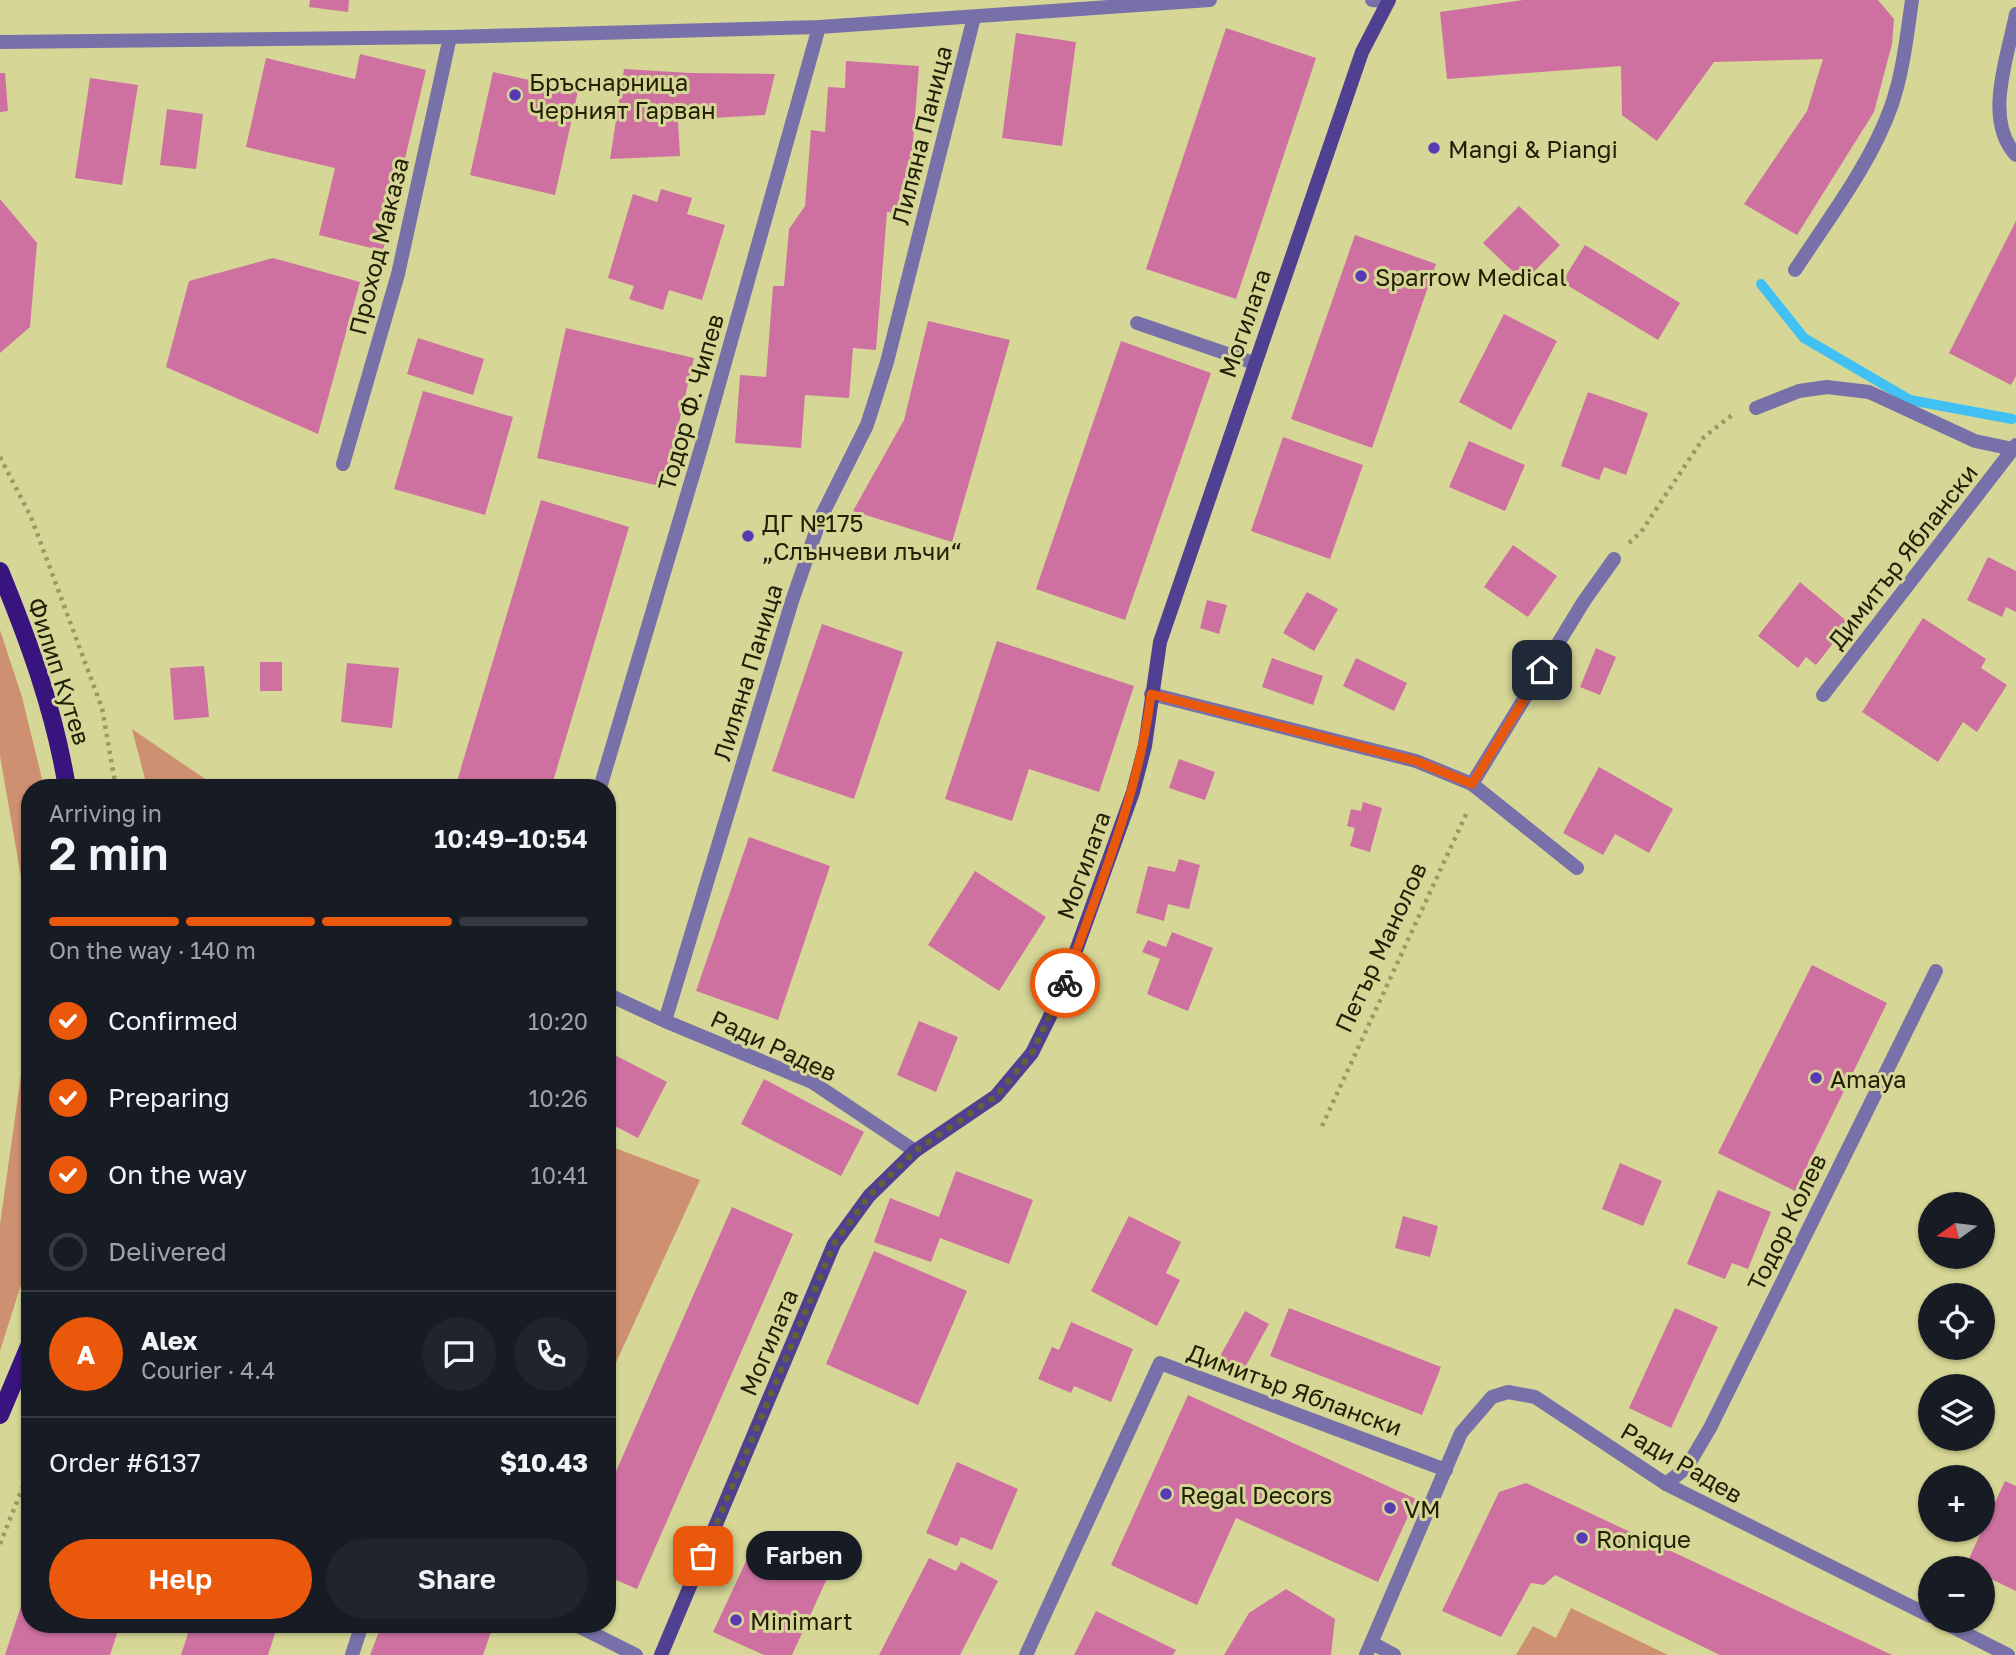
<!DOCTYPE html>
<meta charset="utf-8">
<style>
:root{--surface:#171b24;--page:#20242c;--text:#f1f3f6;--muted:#9ea1a6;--line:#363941;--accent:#ea580c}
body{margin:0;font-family:"Golos Text",sans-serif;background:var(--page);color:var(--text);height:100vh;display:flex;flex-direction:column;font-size:26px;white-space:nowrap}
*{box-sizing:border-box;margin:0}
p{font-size:23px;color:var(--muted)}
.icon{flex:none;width:38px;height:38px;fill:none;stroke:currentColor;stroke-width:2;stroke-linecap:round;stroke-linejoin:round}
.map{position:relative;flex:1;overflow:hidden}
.side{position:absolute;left:21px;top:779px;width:595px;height:854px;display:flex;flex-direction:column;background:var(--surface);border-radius:28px;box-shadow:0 2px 5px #0004}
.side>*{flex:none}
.needle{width:46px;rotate:256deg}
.fabs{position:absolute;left:1918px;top:1192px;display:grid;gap:14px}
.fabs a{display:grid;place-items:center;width:77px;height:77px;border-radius:50%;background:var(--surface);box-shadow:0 2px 5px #0004;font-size:35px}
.pin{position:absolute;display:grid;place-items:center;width:60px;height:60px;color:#fff;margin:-30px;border-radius:14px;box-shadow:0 4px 10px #0006}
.courier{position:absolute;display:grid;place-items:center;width:70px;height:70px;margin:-35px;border:5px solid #ea580c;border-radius:50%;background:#fff;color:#222;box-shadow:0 2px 9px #0007}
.bubble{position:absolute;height:49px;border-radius:24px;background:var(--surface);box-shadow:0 2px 5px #0004;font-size:23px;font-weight:600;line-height:49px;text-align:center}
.overview em{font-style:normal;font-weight:600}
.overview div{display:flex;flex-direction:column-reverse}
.overview{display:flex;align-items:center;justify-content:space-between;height:119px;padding:0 28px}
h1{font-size:46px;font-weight:600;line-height:52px}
.bar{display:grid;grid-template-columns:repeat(4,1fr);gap:10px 7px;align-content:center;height:84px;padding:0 28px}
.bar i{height:9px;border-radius:5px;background:var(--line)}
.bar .on{background:var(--accent)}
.bar p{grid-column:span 4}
.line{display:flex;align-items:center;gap:18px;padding:0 28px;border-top:2px solid var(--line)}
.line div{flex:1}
.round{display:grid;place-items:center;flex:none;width:74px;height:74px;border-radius:37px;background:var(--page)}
ol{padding:0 28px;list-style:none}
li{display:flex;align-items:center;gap:21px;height:77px}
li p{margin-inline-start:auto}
li .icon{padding:7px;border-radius:50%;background:var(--accent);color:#fff;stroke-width:4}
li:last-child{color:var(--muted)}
li i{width:38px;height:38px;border:4px solid var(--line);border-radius:50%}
.primary-button{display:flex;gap:14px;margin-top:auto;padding:14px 28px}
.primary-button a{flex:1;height:80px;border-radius:42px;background:var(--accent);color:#fff;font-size:28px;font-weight:600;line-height:80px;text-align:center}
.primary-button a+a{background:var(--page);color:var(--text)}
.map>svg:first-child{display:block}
.green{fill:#cd9171}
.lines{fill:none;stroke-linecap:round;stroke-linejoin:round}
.stream{stroke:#41c0f3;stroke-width:10}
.building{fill:#ce71a1}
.path{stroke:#999a66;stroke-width:4.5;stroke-dasharray:3.5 5;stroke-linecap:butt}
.lane{stroke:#7871a9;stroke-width:14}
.street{stroke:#7871a9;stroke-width:14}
.secondary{stroke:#504091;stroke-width:14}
.primary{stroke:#37147e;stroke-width:18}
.done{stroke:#61613a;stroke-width:7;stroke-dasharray:0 12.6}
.route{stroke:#ea580c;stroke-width:9}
.poi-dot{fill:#583ab2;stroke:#d6d796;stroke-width:2.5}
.labels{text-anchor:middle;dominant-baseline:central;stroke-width:6;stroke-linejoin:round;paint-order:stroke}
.poi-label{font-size:24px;fill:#222108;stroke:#d6d796;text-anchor:start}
.street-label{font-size:24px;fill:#222108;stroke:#d6d796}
</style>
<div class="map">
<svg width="2016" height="1655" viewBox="0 0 2016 1655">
<rect width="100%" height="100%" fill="#d6d796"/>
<!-- green -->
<g class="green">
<polygon points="0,630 22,697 44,787 30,788 30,1256 0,1351 0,1224 23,1061 27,970 21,877 0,756"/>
<polygon points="132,729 217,787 147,787"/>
<polygon points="607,1145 700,1180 607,1382"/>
<polygon points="1571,1608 1668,1655 1516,1655 1533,1626 1556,1638"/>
</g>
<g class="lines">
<!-- stream -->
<polyline class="stream" points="1761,284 1804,338 1910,400 2012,419"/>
</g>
<!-- building -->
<g class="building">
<polygon points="310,0 349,0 348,12 309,7"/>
<polygon points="1523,0 1878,0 1894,19 1892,44 1874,112 1797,235 1744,204 1807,111 1823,59 1714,62 1657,141 1622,115 1621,66 1447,79 1440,12"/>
<polygon points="1226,28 1316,58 1236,299 1146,269"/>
<polygon points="1016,33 1076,42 1062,146 1002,138"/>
<polygon points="360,54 426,70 383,251 319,235 335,168 246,147 266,58 355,79"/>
<polygon points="846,61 919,66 909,192 900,191 898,213 887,212 876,350 853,348 849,398 805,395 801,448 735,443 740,375 766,377 773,286 784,286 789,229 805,206 811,130 825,132 828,87 845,88"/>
<polygon points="624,69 690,73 775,74 765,115 678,120 680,156 610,159"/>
<polygon points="493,72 578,91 555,195 470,175"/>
<polygon points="0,73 5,73 8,111 0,112"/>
<polygon points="90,78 138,85 122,185 75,178"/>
<polygon points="167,109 203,114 196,169 160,165"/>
<polygon points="661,189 692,198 687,214 725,225 702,300 669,290 663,310 629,299 634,286 608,278 633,194 657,202"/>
<polygon points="0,199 37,243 30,327 0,353"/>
<polygon points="1519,206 1560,245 1524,282 1483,243"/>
<polygon points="2016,221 2016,376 2011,385 1949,353"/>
<polygon points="1355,235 1436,264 1372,448 1291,419"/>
<polygon points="1585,245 1680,303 1658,340 1562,282"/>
<polygon points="273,258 360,282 318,434 166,367 189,281"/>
<polygon points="1504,314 1557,341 1511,430 1459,402"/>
<polygon points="928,321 1010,340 952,542 853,511 904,420"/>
<polygon points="566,328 694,358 664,487 537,458"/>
<polygon points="418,338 484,359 473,395 407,374"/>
<polygon points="1121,341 1211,373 1125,620 1036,589"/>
<polygon points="423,391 513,417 485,515 394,489"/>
<polygon points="1588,392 1648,413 1626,475 1604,467 1599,480 1561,466"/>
<polygon points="1283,437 1363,465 1330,559 1251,531"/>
<polygon points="1469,441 1525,465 1505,511 1449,487"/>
<polygon points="541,500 629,527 551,788 455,788"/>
<polygon points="1513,545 1557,576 1528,617 1484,587"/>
<polygon points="1988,557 2016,571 2016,612 2006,607 2002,617 1967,600"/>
<polygon points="1800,582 1849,623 1816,665 1806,657 1798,668 1758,636"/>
<polygon points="1307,592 1338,609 1314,651 1283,633"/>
<polygon points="1207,600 1227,605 1219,634 1200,628"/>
<polygon points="1923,618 1986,659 1981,668 2007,685 1977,732 1963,722 1938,762 1862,712"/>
<polygon points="822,624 903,652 854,799 772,771"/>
<polygon points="997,641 1134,686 1099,792 1029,769 1012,821 945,799"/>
<polygon points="1596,648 1616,657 1600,695 1580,687"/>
<polygon points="1272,658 1323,676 1313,705 1262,687"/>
<polygon points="1356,658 1407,683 1394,711 1343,686"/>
<rect x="260" y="662" width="22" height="29"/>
<polygon points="347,663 399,668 392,728 341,722"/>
<polygon points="204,666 209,717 174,720 170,668"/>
<polygon points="1179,759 1215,772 1205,800 1169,788"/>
<polygon points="1599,767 1673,809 1649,853 1615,834 1603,855 1563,833"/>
<polygon points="1363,802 1382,808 1370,852 1350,846 1355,828 1347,826 1351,809 1361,811"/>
<polygon points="749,837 830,866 778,1020 696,991"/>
<polygon points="1179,859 1200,865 1189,909 1168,904 1164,921 1136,913 1148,866 1175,872"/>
<polygon points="975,871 1046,917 999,991 928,945"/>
<polygon points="1172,932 1213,948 1188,1011 1147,994 1160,959 1142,952 1148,940 1166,947"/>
<polygon points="1812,965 1887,1003 1795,1191 1718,1153"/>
<polygon points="919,1021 958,1037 936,1092 897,1075"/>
<polygon points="607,1051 667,1082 638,1138 607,1122"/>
<polygon points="764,1079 864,1132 841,1176 741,1124"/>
<polygon points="1620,1163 1662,1181 1643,1226 1602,1209"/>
<polygon points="956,1171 1033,1200 1009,1264 940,1238 931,1262 874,1242 890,1198 939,1217"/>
<polygon points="1718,1190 1771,1212 1748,1269 1732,1263 1725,1279 1687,1264"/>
<polygon points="732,1207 793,1234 637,1589 607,1576 607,1492"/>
<polygon points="1129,1216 1181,1242 1166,1273 1180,1280 1157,1326 1091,1291"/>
<polygon points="1403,1216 1438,1226 1430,1257 1395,1248"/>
<polygon points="874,1251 967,1291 918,1405 826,1364"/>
<polygon points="1289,1308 1441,1367 1422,1415 1270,1356"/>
<polygon points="1675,1308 1718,1327 1671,1428 1629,1408"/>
<polygon points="1245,1311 1269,1324 1242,1373 1218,1360"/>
<polygon points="1071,1322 1133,1349 1111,1402 1074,1386 1071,1393 1038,1379 1052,1347 1059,1350"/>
<polygon points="1188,1395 1416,1499 1378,1582 1236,1518 1197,1605 1111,1565"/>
<polygon points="957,1462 1018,1489 992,1550 961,1537 957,1546 926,1533"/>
<polygon points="2005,1481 2016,1486 2016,1591 1983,1575 1983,1568 1965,1567"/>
<polygon points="1526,1483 1892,1655 1720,1655 1555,1575 1544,1585 1531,1583 1501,1637 1442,1611 1499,1492"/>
<polygon points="756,1540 829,1574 792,1655 764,1655 713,1632"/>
<polygon points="929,1558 956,1571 961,1562 998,1581 960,1655 879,1655"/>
<polygon points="29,1582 30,1624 120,1624 110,1655 5,1655"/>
<polygon points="1286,1589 1335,1619 1331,1655 1224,1655 1249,1613"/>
<polygon points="1096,1611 1176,1650 1173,1655 1074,1655"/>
<polygon points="191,1624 278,1624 268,1655 181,1655"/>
<polygon points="382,1624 480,1624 492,1629 483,1655 370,1655"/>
</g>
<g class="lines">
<!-- path -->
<g class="path">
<polyline points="0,457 31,517 102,708 116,788"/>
<polyline points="1629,543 1641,532 1704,437 1732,415"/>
<polyline points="1322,1126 1468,810"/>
<polyline points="0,1544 30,1469"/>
</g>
<!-- lane -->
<g class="lane">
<polyline points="1137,323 1254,363"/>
<polyline points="1756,408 1799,391 1827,387 1869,392 1975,441 2013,449"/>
<polyline points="343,464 398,274 450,37"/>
<polyline points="1151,694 1416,761 1472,784 1577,868"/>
<polyline points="1823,695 2016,445"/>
<polyline points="1472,784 1584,601 1614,559"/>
<polyline points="1372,1643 1394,1655"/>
<polyline points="352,1655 362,1624"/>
</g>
<!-- street -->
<g class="street">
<polyline points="1372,0 1386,1"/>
<path d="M2016,14C2008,56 1983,120 2016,155"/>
<polyline points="0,42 450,37 819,27 1210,0"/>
<path d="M1795,270C1829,218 1870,165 1891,107C1903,73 1907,35 1912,0"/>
<polyline points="600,788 701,448 819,27"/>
<polyline points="607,994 665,1021 812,1082 915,1151"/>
<polyline points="665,1021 792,601 821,517 867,425 887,362 974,17"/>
<polyline points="1666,1484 1687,1467 1710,1428 1936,971"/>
<polyline points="1939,1620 2008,1655"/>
<polyline points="574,1624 636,1655"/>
<polyline points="1026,1655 1160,1363 1446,1470"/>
<polyline points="1366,1655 1461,1433 1492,1397 1508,1392 1535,1397 1666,1484 1930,1616"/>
</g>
<!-- secondary -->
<polyline class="secondary" points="661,1655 834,1244 869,1196 915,1151 996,1096 1032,1053 1059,998 1133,792 1145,746 1160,642 1362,52 1389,0"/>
<!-- primary -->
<g class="primary">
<path d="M0,571C29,642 55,712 67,788"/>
<polyline points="0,1415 30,1344"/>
</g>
</g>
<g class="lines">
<!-- done -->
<polyline class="done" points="703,1556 834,1244 869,1196 915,1151 996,1096 1032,1053 1065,983"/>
<!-- route -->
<path class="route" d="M1065,983C1098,888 1139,795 1151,694L1416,761L1472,784L1542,670"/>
</g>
<!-- markers -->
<g class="poi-dot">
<circle cx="515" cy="95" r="7"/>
<circle cx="1434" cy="148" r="7"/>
<circle cx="1361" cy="276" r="7"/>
<circle cx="748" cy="536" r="7"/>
<circle cx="1816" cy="1078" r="7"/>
<circle cx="1166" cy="1494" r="7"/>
<circle cx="1390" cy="1508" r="7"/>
<circle cx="1582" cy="1538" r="7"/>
<circle cx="736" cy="1620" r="7"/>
</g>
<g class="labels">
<!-- poi labels -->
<g class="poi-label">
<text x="529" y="81">Бръснарница<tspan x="529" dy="28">Черният Гарван</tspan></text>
<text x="1448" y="148">Mangi &amp; Piangi</text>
<text x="1375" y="276">Sparrow Medical</text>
<text x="762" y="522">ДГ №175<tspan x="762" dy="28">„Слънчеви лъчи“</tspan></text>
<text x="1830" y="1078">Amaya</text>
<text x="1180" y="1494">Regal Decors</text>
<text x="1404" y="1508">VM</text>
<text x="1596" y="1538">Ronique</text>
<text x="750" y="1620">Minimart</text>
</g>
<!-- street labels -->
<g class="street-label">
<text transform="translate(921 135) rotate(-76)">Лиляна Паница</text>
<text transform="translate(378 246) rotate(-76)">Проход Маказа</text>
<text transform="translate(1244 323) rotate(-71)">Могилата</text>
<text transform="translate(690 402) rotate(-74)">Тодор Ф. Чипев</text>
<text transform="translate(1902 556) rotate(-52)">Димитър Яблански</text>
<text transform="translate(60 671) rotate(72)">Филип Кутев</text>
<text transform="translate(747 672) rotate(-73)">Лиляна Паница</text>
<text transform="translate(1083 865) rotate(-70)">Могилата</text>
<text transform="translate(1380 947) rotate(-65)">Петър Манолов</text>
<text transform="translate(774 1045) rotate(25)">Ради Радев</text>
<text transform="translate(1786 1222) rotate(-64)">Тодор Колев</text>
<text transform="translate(768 1342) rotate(-67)">Могилата</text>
<text transform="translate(1295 1389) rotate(20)">Димитър Яблански</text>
<text transform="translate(1682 1462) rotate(30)">Ради Радев</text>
</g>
</g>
</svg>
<div class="fabs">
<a><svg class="needle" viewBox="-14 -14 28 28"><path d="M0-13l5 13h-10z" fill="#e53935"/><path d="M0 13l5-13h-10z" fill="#9ea1a6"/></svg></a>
<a><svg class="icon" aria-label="locate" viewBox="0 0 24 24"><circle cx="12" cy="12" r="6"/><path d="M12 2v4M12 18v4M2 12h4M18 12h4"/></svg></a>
<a><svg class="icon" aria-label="layers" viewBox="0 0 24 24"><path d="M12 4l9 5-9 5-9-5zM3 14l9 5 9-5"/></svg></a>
<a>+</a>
<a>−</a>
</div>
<div class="pin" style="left:703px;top:1556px;background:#ea580c"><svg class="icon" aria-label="bag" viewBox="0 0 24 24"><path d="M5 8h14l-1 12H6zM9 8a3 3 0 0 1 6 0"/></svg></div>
<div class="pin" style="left:1542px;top:670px;background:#1f2937"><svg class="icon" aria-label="home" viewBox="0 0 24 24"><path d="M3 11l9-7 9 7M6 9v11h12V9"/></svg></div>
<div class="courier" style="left:1065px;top:983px"><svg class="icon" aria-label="bike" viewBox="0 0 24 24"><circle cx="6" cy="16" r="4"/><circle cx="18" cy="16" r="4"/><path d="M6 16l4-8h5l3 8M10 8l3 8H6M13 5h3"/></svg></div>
<div class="bubble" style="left:746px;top:1531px;width:116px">Farben</div>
<section class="side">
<div class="overview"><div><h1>2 min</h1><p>Arriving in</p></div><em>10:49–10:54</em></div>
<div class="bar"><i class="on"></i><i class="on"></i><i class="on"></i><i></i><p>On the way · 140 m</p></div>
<ol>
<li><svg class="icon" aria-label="check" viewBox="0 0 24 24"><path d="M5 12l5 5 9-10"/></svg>Confirmed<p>10:20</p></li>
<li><svg class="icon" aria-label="check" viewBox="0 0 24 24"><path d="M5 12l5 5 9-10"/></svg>Preparing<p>10:26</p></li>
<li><svg class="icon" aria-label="check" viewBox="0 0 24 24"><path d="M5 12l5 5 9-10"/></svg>On the way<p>10:41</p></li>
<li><i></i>Delivered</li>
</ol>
<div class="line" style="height:126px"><b class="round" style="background:var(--accent);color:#fff">A</b><div><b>Alex</b><p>Courier · 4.4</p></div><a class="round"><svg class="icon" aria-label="chat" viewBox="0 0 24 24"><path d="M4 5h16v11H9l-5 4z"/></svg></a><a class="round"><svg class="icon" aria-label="phone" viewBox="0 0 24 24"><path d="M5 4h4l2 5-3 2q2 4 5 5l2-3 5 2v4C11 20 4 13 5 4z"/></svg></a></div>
<div class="line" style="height:91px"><div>Order #6137</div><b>$10.43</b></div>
<div class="primary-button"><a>Help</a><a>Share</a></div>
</section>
</div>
